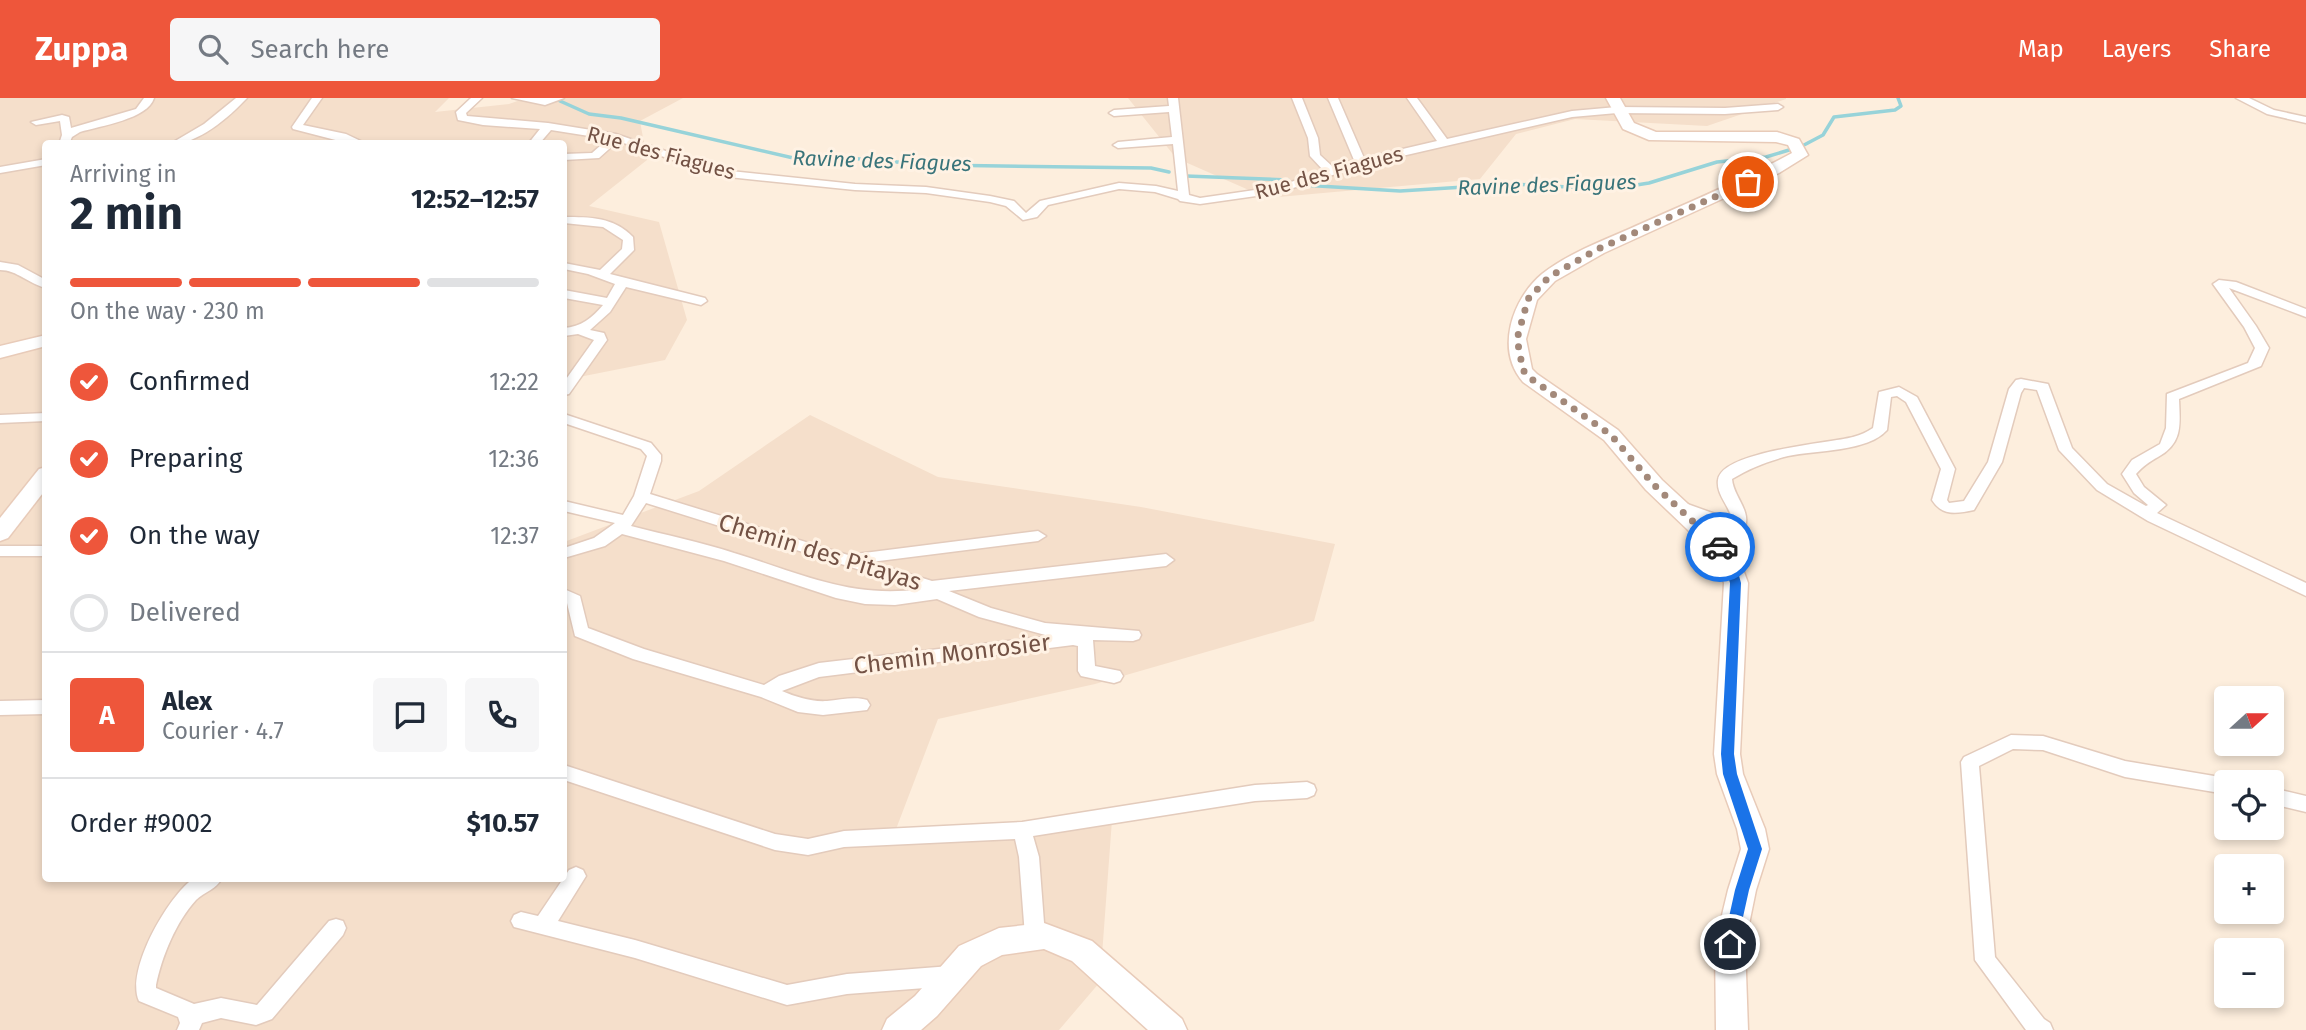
<!DOCTYPE html>
<meta charset="utf-8">
<style>
:root{--surface:#fff;--page:#f6f6f7;--text:#1f2937;--muted:#747a83;--line:#e0e1e3;--accent:#ee563b}
body{margin:0;font-family:"Fira Sans",sans-serif;background:var(--page);color:var(--text);height:100vh;display:flex;flex-direction:column;font-size:26px;white-space:nowrap}
*{box-sizing:border-box;margin:0}
p{font-size:23px;color:var(--muted)}
.icon{flex:none;width:38px;height:38px;fill:none;stroke:currentColor;stroke-width:2;stroke-linecap:round;stroke-linejoin:round}
.map{position:relative;flex:1;overflow:hidden}
.details{position:absolute;left:42px;top:42px;width:525px;height:742px;display:flex;flex-direction:column;background:var(--surface);border-radius:7px;box-shadow:0 4px 10px #0003}
.details>*{flex:none}
.needle{width:46px;rotate:69deg}
.controls{position:absolute;left:2214px;top:588px;display:grid;gap:14px}
.controls a{display:grid;place-items:center;width:70px;height:70px;border-radius:7px;background:var(--surface);box-shadow:0 4px 10px #0003;font-size:35px}
.pin{position:absolute;display:grid;place-items:center;width:60px;height:60px;color:#fff;margin:-30px;border:4px solid #fff;border-radius:50%;box-shadow:0 2px 7px #0007}
.courier{position:absolute;display:grid;place-items:center;width:70px;height:70px;margin:-35px;border:5px solid #1a73e8;border-radius:50%;background:#fff;color:#222;box-shadow:0 2px 9px #0007}
.summary em{font-style:normal;font-weight:700}
.summary div{display:flex;flex-direction:column-reverse}
.summary{display:flex;align-items:center;justify-content:space-between;height:119px;padding:0 28px}
h1{font-size:46px;font-weight:700;line-height:52px}
.bar{display:grid;grid-template-columns:repeat(4,1fr);gap:10px 7px;align-content:center;height:84px;padding:0 28px}
.bar i{height:9px;border-radius:5px;background:var(--line)}
.bar .selected{background:var(--accent)}
.bar p{grid-column:span 4}
.line{display:flex;align-items:center;gap:18px;padding:0 28px;border-top:2px solid var(--line)}
.line div{flex:1}
.round{display:grid;place-items:center;flex:none;width:74px;height:74px;border-radius:7px;background:var(--page)}
ol{padding:0 28px;list-style:none}
li{display:flex;align-items:center;gap:21px;height:77px}
li p{margin-inline-start:auto}
li .icon{padding:7px;border-radius:50%;background:var(--accent);color:#fff;stroke-width:4}
li:last-child{color:var(--muted)}
li i{width:38px;height:38px;border:4px solid var(--line);border-radius:50%}
header{display:flex;align-items:center;gap:42px;box-sizing:border-box;height:98px;padding:0 35px;background:var(--accent);color:#fff}
header strong{font-size:33px}
nav{display:flex;gap:38px;margin-inline-start:auto;font-size:24px}
.search{width:490px;height:63px;background:var(--page);display:flex;align-items:center;gap:18px;box-sizing:border-box;padding:0 24px;border-radius:7px;color:var(--muted);font-size:26px}
.map>svg:first-child{display:block}
.residential{fill:#f5dfcb}
.lines{fill:none;stroke-linecap:round;stroke-linejoin:round}
.stream{stroke:#97d3d9;stroke-width:3.5}
.minor-casing{stroke:#e3cbbc;stroke-width:3}
.secondary-casing{stroke:#e8cbb9;stroke-width:3}
.minor{fill:#fff;fill-rule:evenodd}
.secondary{fill:#fff;fill-rule:evenodd}
.route{fill:#1a73e8}
.done{stroke:#a3897a;stroke-width:7;stroke-dasharray:0 12.6}
.labels{text-anchor:middle;dominant-baseline:central;stroke-width:6;stroke-linejoin:round;paint-order:stroke}
.far-street-label{font-size:21px;fill:#735245;stroke:#fff2e4}
.far-water-label{font-size:21px;font-style:italic;fill:#39747a;stroke:#fff2e4}
.street-label{font-size:24px;fill:#735245;stroke:#fff2e4}
</style>
<header>
<strong>Zuppa</strong>
<div class="search"><svg class="icon" aria-label="search" viewBox="0 0 24 24"><circle cx="10" cy="10" r="6"/><path d="M15 15l6 6"/></svg>Search here</div>
<nav><a>Map</a><a>Layers</a><a>Share</a></nav>
</header>
<div class="map">
<svg width="2306" height="932" viewBox="0 0 2306 932">
<rect width="100%" height="100%" fill="#fdeedd"/>
<!-- residential -->
<g class="residential">
<polygon points="0,0 449,0 435,14 509,6 526,0 683,0 640,23 647,62 589,108 659,124 687,222 665,262 564,282 564,46 46,46 46,780 564,780 564,444 699,393 810,317 938,379 1141,409 1335,446 1314,523 1095,586 938,621 893,739 1112,722 1100,884 1059,932 0,932"/>
<polygon points="1128,0 1786,0 1786,1 1707,28 1575,21 1516,36 1480,81 1267,100 1176,60"/>
</g>
<g class="lines">
<!-- stream -->
<g class="stream">
<polyline points="560,3 589,16 621,20 802,62 847,60 934,67 1151,70 1169,74"/>
<polyline points="1804,47 1823,37 1834,19 1895,12 1901,8 1898,0"/>
<polyline points="1186,78 1288,82"/>
<polyline points="1302,87 1400,93 1513,86 1585,90 1630,88 1649,85 1717,64 1766,59 1789,52"/>
</g>
<defs>
<g id="minor">
<path d="M144,0H154C148,21 100,28 80,34L72,39L69,46H59L62,37L60,23L36,27L31,24L62,17L69,19L71,30L136,11Z"/>
<path d="M236,0H247C228,20 199,46 170,46L204,26Z"/>
<polygon points="312,0 322,0 303,27 346,36 367,46 351,46 293,31 292,29"/>
<polygon points="471,0 482,0 466,15 467,18 548,25 616,36 721,72 855,86 926,89 990,98 1014,103 1026,115 1040,103 1119,85 1156,88 1178,93 1173,46 1118,50 1113,47 1118,44 1172,39 1169,14 1114,18 1109,15 1114,12 1169,8 1168,0 1178,0 1189,97 1200,100 1276,89 1324,73 1310,58 1308,40 1292,0 1302,0 1318,40 1320,57 1333,69 1354,62 1328,0 1338,0 1364,60 1437,43 1407,0 1417,0 1447,41 1572,13 1617,9 1725,10 1778,6 1783,9 1778,12 1725,16 1617,15 1572,19 1363,67 1278,95 1200,106 1180,103 1178,101 1155,94 1119,91 1048,107 1037,119 1023,122 1006,108 990,104 926,95 855,92 719,78 618,43 599,60 564,62 564,56 592,55 608,41 551,32 539,46 528,46 540,31 483,27 458,22 456,14"/>
<polygon points="512,0 564,0 545,7"/>
<polygon points="2236,0 2249,0 2274,12 2306,19 2306,25 2267,16"/>
<polygon points="46,61 46,67 0,75 0,69"/>
<path d="M564,119C590,119 614,119 633,139L634,152L610,176L705,200L707,203L701,207L626,189L610,214L590,232L604,235L607,242L569,296L564,297V284L594,242L578,236L564,238V230C581,229 592,220 603,207L564,200V192L607,200L615,186L588,176L564,171V165L600,172L622,151L623,142L603,129L564,125Z"/>
<path d="M0,164L18,167L46,182V190C29,186 17,172 0,172Z"/>
<path d="M2219,182L2236,184L2306,211V219L2229,190L2256,228L2269,250L2261,268L2179,301C2180,327 2183,345 2158,359C2149,364 2143,368 2136,376L2144,389L2166,407L2157,415L2306,485V498L2148,423L2097,392L2059,352L2037,292L2024,290L2021,295L2002,364L1974,412C1956,416 1942,418 1932,402L1941,371L1906,304L1897,298L1891,299L1887,332C1868,354 1816,352 1788,358C1768,363 1750,370 1732,381C1733,398 1751,412 1745,429L1730,433L1674,412L1671,408L1679,403L1732,422C1730,408 1716,397 1718,382C1721,353 1831,345 1853,339C1861,337 1867,334 1873,330L1879,294L1899,289L1917,299L1955,371L1947,402L1949,405L1964,403L1988,364L2009,291L2016,282L2021,281L2048,286L2072,350L2107,386L2146,408L2148,407L2134,395L2122,376L2132,362L2160,346L2166,330L2167,296L2248,265L2255,250L2244,229L2213,186Z"/>
<polygon points="46,315 46,323 0,325 0,317"/>
<path d="M564,316L651,345L661,357V363L650,396L848,457L1038,433L1046,438L1038,443L871,464L932,483L1166,456L1174,462L1166,468L949,493L991,510L1045,525L1139,533L1141,537L1139,541L1133,543L1093,542L1095,568L1120,573L1123,578L1120,583L1114,585L1081,578L1078,573V548L1073,547L819,579L782,593C796,599 811,604 827,603C840,602 855,598 867,602L870,607L867,612L823,617L798,614L761,599L633,561L575,538L567,505L564,504V491L580,498L588,530L644,551L764,587L779,578L819,565L1049,538L979,519L937,501L895,507L865,506L836,500L724,463L622,436L605,448L564,460V450L594,440L615,425L564,413V403L623,417L634,398L647,358L641,351L564,325ZM646,405L921,491C851,501 800,475 734,455C701,444 665,437 631,428Z"/>
<rect x="0" y="448" width="46" height="10"/>
<polygon points="46,602 46,616 0,617 0,603"/>
<polygon points="2011,637 2043,638 2125,663 2226,680 2233,684 2226,684 2226,696 2125,679 2043,652 2013,651 1979,668 1995,859 2044,921 2050,925 2053,932 2026,932 1975,862 1961,664 1964,659"/>
<polygon points="564,667 775,736 808,741 844,733 1022,724 1255,687 1307,684 1314,687 1316,692 1314,697 1307,700 1255,703 1033,738 1039,759 1045,838 1042,845 1035,847 1028,845 1025,838 1019,759 1015,741 844,749 808,757 775,752 564,682"/>
<polygon points="2272,690 2306,698 2306,714 2272,706"/>
<polygon points="576,769 583,772 586,778 558,823 635,842 787,887 847,876 951,868 958,871 961,878 958,885 951,888 847,896 787,907 635,860 514,829 511,823 514,817 521,814 538,818 569,772"/>
<path d="M194,780H222C217,791 204,794 196,802C176,824 162,858 156,887V890L194,906L221,900L257,907L329,823L336,821L343,823L346,830L343,837L272,921L256,927L221,920L202,925L199,932H177L180,925L178,919L139,903C125,873 168,798 194,780Z"/>
</g>
<g id="secondary">
<path d="M1606,0H1620L1634,25L1656,34H1777L1799,41L1808,57L1779,75L1604,155L1555,183L1537,202L1526,241L1532,271L1537,276L1618,332L1662,382L1727,442L1740,463L1748,485L1740,656L1743,676L1765,731L1769,751L1756,792L1745,846L1748,932H1716L1715,846L1728,792L1741,751L1737,731L1717,676L1714,656L1724,485L1718,464L1711,454L1646,392L1604,342L1523,284C1495,252 1512,201 1542,176C1566,157 1599,144 1627,132C1682,107 1739,84 1792,55L1788,47L1776,44L1649,42L1623,31Z"/>
<polygon points="46,237 46,248 0,260 0,248"/>
<polygon points="46,369 46,391 8,440 0,443 0,420 39,371"/>
<polygon points="1044,825 1092,843 1182,921 1187,932 1148,932 1072,863 1044,851 1002,857 981,868 937,918 921,932 882,932 887,921 915,898 959,848 999,830"/>
</g>
</defs>
<!-- minor casing -->
<use href="#minor" class="minor-casing"/>
<!-- secondary casing -->
<use href="#secondary" class="secondary-casing"/>
<!-- minor -->
<use href="#minor" class="minor"/>
<!-- secondary -->
<use href="#secondary" class="secondary"/>
</g>
<!-- route -->
<polygon class="route" points="1720,446 1724,447 1735,463 1741,485 1734,656 1737,676 1762,751 1749,792 1737,846 1730,853 1723,846 1735,792 1748,751 1723,676 1721,656 1730,485 1724,464 1715,449"/>
<g class="lines">
<!-- done -->
<polyline class="done" points="1720,449 1654,387 1611,337 1530,280 1523,272 1517,241 1528,201 1549,179 1598,151 1748,84"/>
</g>
<g class="labels">
<!-- far-street labels -->
<g class="far-street-label">
<text transform="translate(661 55) rotate(15)">Rue des Fiagues</text>
<text transform="translate(1329 75) rotate(-15)">Rue des Fiagues</text>
</g>
<!-- far-water labels -->
<g class="far-water-label">
<text transform="translate(882 63) rotate(2)">Ravine des Fiagues</text>
<text transform="translate(1547 87) rotate(-2)">Ravine des Fiagues</text>
</g>
<!-- street labels -->
<g class="street-label">
<text transform="translate(820 454) rotate(17)">Chemin des Pitayas</text>
<text transform="translate(952 556) rotate(-7)">Chemin Monrosier</text>
</g>
</g>
</svg>
<div class="controls">
<a><svg class="needle" viewBox="-14 -14 28 28"><path d="M0-13l5 13h-10z" fill="#e53935"/><path d="M0 13l5-13h-10z" fill="#747a83"/></svg></a>
<a><svg class="icon" aria-label="locate" viewBox="0 0 24 24"><circle cx="12" cy="12" r="6"/><path d="M12 2v4M12 18v4M2 12h4M18 12h4"/></svg></a>
<a>+</a>
<a>−</a>
</div>
<div class="pin" style="left:1748px;top:84px;background:#ea580c"><svg class="icon" aria-label="bag" viewBox="0 0 24 24"><path d="M5 8h14l-1 12H6zM9 8a3 3 0 0 1 6 0"/></svg></div>
<div class="pin" style="left:1730px;top:846px;background:#1f2937"><svg class="icon" aria-label="home" viewBox="0 0 24 24"><path d="M3 11l9-7 9 7M6 9v11h12V9"/></svg></div>
<div class="courier" style="left:1720px;top:449px"><svg class="icon" aria-label="car" viewBox="0 0 24 24"><path d="M5 17H2v-5l4-1 3-4h7l3 4 3 1v5h-3M9 17h6M6 11h13"/><circle cx="7" cy="17" r="2"/><circle cx="17" cy="17" r="2"/></svg></div>
<section class="details">
<div class="summary"><div><h1>2 min</h1><p>Arriving in</p></div><em>12:52–12:57</em></div>
<div class="bar"><i class="selected"></i><i class="selected"></i><i class="selected"></i><i></i><p>On the way · 230 m</p></div>
<ol>
<li><svg class="icon" aria-label="check" viewBox="0 0 24 24"><path d="M5 12l5 5 9-10"/></svg>Confirmed<p>12:22</p></li>
<li><svg class="icon" aria-label="check" viewBox="0 0 24 24"><path d="M5 12l5 5 9-10"/></svg>Preparing<p>12:36</p></li>
<li><svg class="icon" aria-label="check" viewBox="0 0 24 24"><path d="M5 12l5 5 9-10"/></svg>On the way<p>12:37</p></li>
<li><i></i>Delivered</li>
</ol>
<div class="line" style="height:126px"><b class="round" style="background:var(--accent);color:#fff">A</b><div><b>Alex</b><p>Courier · 4.7</p></div><a class="round"><svg class="icon" aria-label="chat" viewBox="0 0 24 24"><path d="M4 5h16v11H9l-5 4z"/></svg></a><a class="round"><svg class="icon" aria-label="phone" viewBox="0 0 24 24"><path d="M5 4h4l2 5-3 2q2 4 5 5l2-3 5 2v4C11 20 4 13 5 4z"/></svg></a></div>
<div class="line" style="height:91px"><div>Order #9002</div><b>$10.57</b></div>
</section>
</div>
